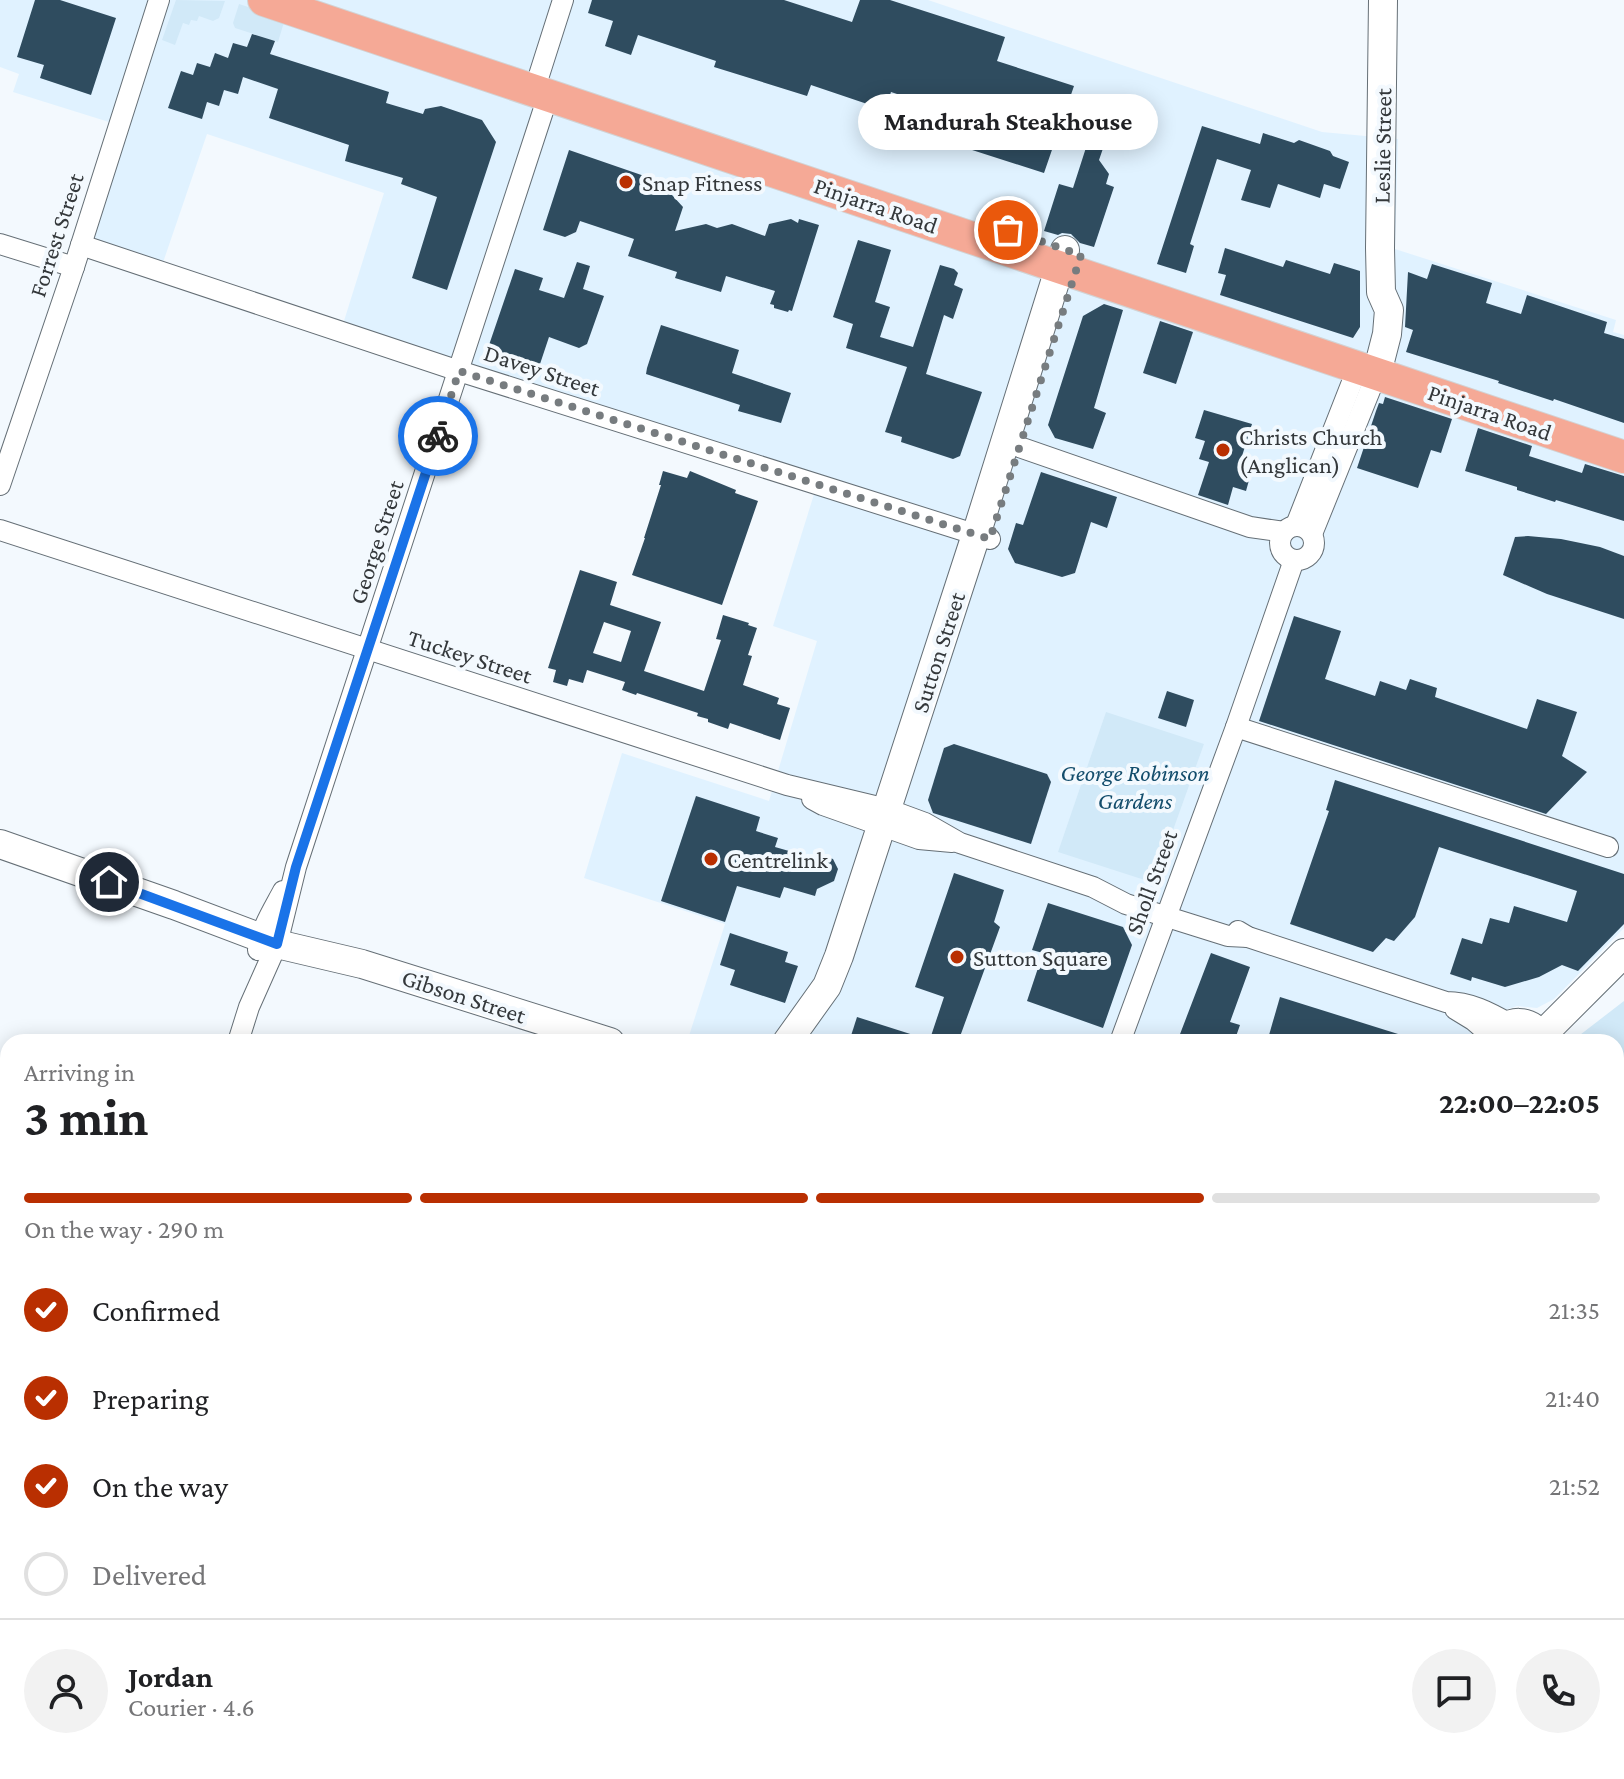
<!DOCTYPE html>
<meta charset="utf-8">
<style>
:root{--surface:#fff;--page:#f2f2f2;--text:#202124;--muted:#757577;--line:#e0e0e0;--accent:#b92f01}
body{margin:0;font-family:"Crimson Pro",serif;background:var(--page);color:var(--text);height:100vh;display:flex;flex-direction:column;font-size:30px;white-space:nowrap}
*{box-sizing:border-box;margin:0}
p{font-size:26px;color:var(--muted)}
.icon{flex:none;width:44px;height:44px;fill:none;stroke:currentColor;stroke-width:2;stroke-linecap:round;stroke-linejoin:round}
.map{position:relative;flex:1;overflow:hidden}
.sheet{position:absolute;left:0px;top:1034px;width:1624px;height:746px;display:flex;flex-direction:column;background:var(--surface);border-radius:24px 24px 0 0;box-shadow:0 4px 20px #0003}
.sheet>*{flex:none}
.pin{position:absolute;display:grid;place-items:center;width:68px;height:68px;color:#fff;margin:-34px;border:4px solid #fff;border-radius:50%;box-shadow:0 2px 8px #0007}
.courier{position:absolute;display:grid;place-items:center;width:80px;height:80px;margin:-40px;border:6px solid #1a73e8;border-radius:50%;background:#fff;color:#222;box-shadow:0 2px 10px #0007}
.bubble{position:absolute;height:56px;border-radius:28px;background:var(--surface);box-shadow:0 4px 20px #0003;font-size:26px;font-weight:700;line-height:56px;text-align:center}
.head em{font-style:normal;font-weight:700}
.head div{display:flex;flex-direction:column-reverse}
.head{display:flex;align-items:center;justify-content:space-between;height:136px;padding:0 24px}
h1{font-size:52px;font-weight:700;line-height:60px}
.bar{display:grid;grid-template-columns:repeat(4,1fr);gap:12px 8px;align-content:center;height:96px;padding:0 24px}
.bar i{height:10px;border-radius:6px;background:var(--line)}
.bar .selected{background:var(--accent)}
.bar p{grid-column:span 4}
.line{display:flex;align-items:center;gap:20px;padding:0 24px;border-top:2px solid var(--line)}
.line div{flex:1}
.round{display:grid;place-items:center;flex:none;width:84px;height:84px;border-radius:42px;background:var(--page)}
ol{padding:0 24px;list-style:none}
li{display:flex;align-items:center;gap:24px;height:88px}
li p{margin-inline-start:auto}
li .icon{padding:8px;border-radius:50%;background:var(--accent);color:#fff;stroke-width:4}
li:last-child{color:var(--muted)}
li i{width:44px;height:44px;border:4px solid var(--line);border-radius:50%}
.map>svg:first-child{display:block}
.built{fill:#e0f2ff}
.green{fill:#d1e9f8}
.water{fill:#a2c3d9}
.building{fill:#2f4c5f;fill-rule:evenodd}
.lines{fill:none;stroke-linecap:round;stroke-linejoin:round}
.street-casing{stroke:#656f76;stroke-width:22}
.secondary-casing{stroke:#656f76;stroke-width:30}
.primary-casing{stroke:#d2d3d4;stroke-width:34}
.street{stroke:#fff;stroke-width:20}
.secondary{stroke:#fff;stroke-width:28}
.primary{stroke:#f5a996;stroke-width:32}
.done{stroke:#777c7f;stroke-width:8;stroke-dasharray:0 14.4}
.route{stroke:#1a73e8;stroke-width:10}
.poi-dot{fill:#b92f01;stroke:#f3f9fe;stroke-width:3}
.labels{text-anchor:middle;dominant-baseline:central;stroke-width:8;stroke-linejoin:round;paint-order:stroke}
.street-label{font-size:24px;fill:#34383b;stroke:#f3f9fe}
.poi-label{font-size:24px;fill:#34383b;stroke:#f3f9fe;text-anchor:start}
.park-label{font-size:24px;font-style:italic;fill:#134d6c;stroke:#f3f9fe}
</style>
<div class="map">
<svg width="1624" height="1779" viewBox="0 0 1624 1779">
<rect width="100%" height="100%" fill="#f3f9fe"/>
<!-- built -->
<g class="built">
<polygon points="0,0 928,0 1322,132 1398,139 1395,249 1616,320 1613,332 1624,335 1624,928 1554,999 1537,1008 1517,1006 1502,1011 1490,1022 1477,1042 687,1042 725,924 584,878 622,753 769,801 817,641 773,626 815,491 339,337 384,193 207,134 157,280 72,251 109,122 13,92 19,74 0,67"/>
<polygon points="0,1586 8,1592 8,1772 73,1772 68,1779 0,1779"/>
</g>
<!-- green -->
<g class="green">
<polygon points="176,0 225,1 219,18 213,21 199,16 197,21 191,20 189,25 183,23 175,45 162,40"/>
<polygon points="239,4 285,19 278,42 235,28 233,23"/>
<polygon points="1106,712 1204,744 1154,883 1058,852"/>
<polygon points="1624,1001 1624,1206 1616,1220 1616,1042 1574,1042 1576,1038"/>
<polygon points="1057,1772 1213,1772 1206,1779 1052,1779"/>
</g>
<!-- water -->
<polygon class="water" points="1624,1222 1624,1779 1224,1779 1236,1772 1616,1772 1616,1239"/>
<!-- building -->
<g class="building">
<polygon points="35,0 60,0 116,18 91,95 40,78 44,65 17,57"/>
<polygon points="592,0 784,0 852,22 860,0 890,0 1005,37 997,61 1074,86 1044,173 969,149 978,121 891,92 885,110 811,85 807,96 714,67 716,61 638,35 631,55 605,46 613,21 588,13"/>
<polygon points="252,34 275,41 270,54 389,92 386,103 423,114 425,109 441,106 482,120 496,142 447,290 412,278 437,197 401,184 403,178 345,161 349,145 269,118 278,89 243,77 238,94 224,90 219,106 207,102 202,119 168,108 181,71 193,75 197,63 210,67 215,53 228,58 233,43 247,47"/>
<polygon points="1202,126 1260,144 1263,133 1294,143 1299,140 1330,151 1333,156 1349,162 1340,189 1324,184 1320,198 1278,184 1270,208 1241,200 1251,170 1217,159 1190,244 1194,246 1186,273 1157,264"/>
<polygon points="1092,129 1108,134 1099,160 1109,174 1106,184 1114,187 1094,247 1080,243 1071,234 1062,233 1058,235 1044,231 1059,184 1073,188"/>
<polygon points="569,150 653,179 650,188 672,195 683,207 675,231 706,224 717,228 732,224 765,236 769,224 791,219 798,223 799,219 819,225 792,311 789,310 788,312 774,308 774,305 770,304 775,291 726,276 721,292 675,278 677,272 628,256 634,239 580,221 576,232 565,237 543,230"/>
<polygon points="858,240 891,250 875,302 890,307 880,337 913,347 940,265 954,269 958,273 954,285 963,289 953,319 944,315 926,374 982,392 960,456 953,459 901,442 902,437 885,432 907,367 846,348 853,324 833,317"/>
<polygon points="1225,248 1283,267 1286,260 1330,274 1334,263 1360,271 1360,327 1353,338 1220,295 1226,275 1218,273"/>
<polygon points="577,262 590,266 583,289 604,296 587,344 579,348 549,337 538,370 495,356 489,345 515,269 543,278 539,290 564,298"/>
<polygon points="1432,264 1492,283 1486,303 1521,314 1527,295 1607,322 1604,333 1624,339 1624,423 1554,399 1553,401 1498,383 1499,381 1406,352 1413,330 1405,327 1408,272 1427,279"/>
<polygon points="1104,304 1123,310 1094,408 1106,413 1093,449 1055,438 1048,425 1083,316"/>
<polygon points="1160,321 1193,332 1176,384 1143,373"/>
<polygon points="661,325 739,350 732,373 791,393 781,423 738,411 740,405 646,374 647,368"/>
<polygon points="1385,397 1452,419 1441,453 1431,450 1418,488 1357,468 1376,411 1379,403 1383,404"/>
<polygon points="1204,410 1252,424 1238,469 1251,473 1246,491 1233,487 1228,505 1198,495 1209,462 1199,459 1205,441 1195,438"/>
<polygon points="1478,428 1532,446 1529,456 1582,473 1585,464 1624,476 1624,521 1556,500 1555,502 1517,490 1517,487 1465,471"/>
<polygon points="663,471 687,478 690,471 736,490 735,493 758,501 722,605 632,575 645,538 644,538 661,485 659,485"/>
<polygon points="1041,472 1117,497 1107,528 1091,522 1075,573 1062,577 1015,563 1008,549 1016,523 1023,525"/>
<polygon points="1528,536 1561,539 1600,547 1624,556 1624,619 1547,594 1503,575 1515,537"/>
<path d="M580,570L617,582L610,605L661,622L644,671L704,691L721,640L716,639L723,615L749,623L748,625L757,628L748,655L752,656L743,685L779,698L777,704L790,708L780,740L730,723L728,729L708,722V719L697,716L698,713L637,693L636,695L622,690L625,682L587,670L583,683L569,679L567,686L553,682L556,670L548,668ZM604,622L631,631L621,662L593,653Z"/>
<polygon points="1294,616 1341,631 1325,679 1375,696 1380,681 1406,690 1410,679 1437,688 1435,697 1527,729 1537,699 1577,712 1562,756 1587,772 1546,814 1259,721"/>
<polygon points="1167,691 1194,700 1186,727 1158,718"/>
<polygon points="954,744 1047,774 1051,782 1031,844 933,813 928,800 944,748"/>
<polygon points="1335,780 1624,874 1624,924 1578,971 1562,965 1539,977 1505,987 1472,977 1471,981 1450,974 1462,938 1482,944 1490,918 1509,923 1514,906 1567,922 1577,891 1439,847 1415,917 1394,941 1386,938 1373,952 1290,924 1329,811 1326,810"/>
<polygon points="696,796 760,817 756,831 778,838 775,847 796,853 789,872 821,855 833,859 838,869 834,881 817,889 815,896 784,887 780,898 737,886 725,922 661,901"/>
<polygon points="954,873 1004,890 994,922 1000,927 958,1042 929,1042 944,997 915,987"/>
<polygon points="1048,903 1123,927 1132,945 1103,1028 1027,1001 1043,953 1032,950"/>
<polygon points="730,933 788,952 785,962 798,966 785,1003 730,985 735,970 720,965"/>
<polygon points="1211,953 1250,967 1230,1022 1240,1025 1234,1042 1177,1042"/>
<polygon points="1280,997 1414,1039 1414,1042 1267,1042"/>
<polygon points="857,1017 926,1039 926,1042 849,1042"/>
</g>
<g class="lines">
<defs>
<g id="street">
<polyline points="534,91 563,0"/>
<polyline points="0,244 74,267"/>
<polyline points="81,245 459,371 990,539"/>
<polyline points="1005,442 1250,527 1284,532"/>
<polyline points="0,485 74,267 159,0"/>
<polyline points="1296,525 1358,367"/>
<circle cx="1297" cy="543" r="17"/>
<polyline points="0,530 787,785 887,809 925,823 960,843 1093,887 1126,904 1228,936 1248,937"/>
<polyline points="1312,534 1377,373"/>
<polyline points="1236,727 1608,847"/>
<polyline points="812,799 823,805 919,839 952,842"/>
<path d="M1238,931L1248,937L1446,1002C1470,1002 1489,1012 1510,1024"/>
<path d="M258,950C261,928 273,910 283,891"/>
<polyline points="1455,1009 1473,1020 1495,1039"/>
<polyline points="238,1042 249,1007 277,944 296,867 548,96"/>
<polyline points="1120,1042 1236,727 1294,560"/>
<polyline points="0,1161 8,1163"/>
<polyline points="0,1560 8,1565"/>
<polyline points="311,1772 321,1779"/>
<polyline points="634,1779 639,1772"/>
</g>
<g id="secondary">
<polyline points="1377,373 1387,334 1389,310 1381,292 1380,248 1383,0"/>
<polyline points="0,844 174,905 277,944 362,964 610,1042"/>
<polyline points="1542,1035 1624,953"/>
<polyline points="787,1042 827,986 839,956 976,535 1065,250"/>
<path d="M1494,1042C1505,1016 1533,1017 1545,1042"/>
<polyline points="254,1779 259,1772"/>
<polyline points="1006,1779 1011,1772"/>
</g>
<polyline id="primary" points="264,0 1624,457"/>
</defs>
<!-- street casing -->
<use href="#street" class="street-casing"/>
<!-- secondary casing -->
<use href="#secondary" class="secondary-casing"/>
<!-- primary casing -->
<use href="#primary" class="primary-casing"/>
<!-- street -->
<use href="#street" class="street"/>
<!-- secondary -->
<use href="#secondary" class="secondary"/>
<!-- primary -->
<use href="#primary" class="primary"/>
</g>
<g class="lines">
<!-- done -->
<polyline class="done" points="438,436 459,371 990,539 1081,255 1008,230"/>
<!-- route -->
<polyline class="route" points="109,882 277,944 296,867 438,436"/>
</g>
<!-- markers -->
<g class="poi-dot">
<circle cx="626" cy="182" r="8"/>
<circle cx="1223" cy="450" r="8"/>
<circle cx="711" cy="859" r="8"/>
<circle cx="957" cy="957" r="8"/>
</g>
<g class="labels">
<!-- street labels -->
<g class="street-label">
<text transform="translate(1382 146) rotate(-89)">Leslie Street</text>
<text transform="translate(876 205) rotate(19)">Pinjarra Road</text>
<text transform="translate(56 235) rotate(-72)">Forrest Street</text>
<text transform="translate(542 370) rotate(18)">Davey Street</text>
<text transform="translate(1490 412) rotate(19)">Pinjarra Road</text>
<text transform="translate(376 542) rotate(-72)">George Street</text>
<text transform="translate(938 652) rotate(-72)">Sutton Street</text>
<text transform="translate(470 656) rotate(18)">Tuckey Street</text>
<text transform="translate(1151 882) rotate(-70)">Sholl Street</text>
<text transform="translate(464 996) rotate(18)">Gibson Street</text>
</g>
<!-- poi labels -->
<g class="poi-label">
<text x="642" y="182">Snap Fitness</text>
<text x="1239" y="436">Christs Church<tspan x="1239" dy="28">(Anglican)</tspan></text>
<text x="727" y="859">Centrelink</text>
<text x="973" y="957">Sutton Square</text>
</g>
<!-- park labels -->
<g class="park-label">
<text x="1135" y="772">George Robinson<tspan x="1135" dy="28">Gardens</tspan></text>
</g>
</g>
</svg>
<div class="pin" style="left:1008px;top:230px;background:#ea580c"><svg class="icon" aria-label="bag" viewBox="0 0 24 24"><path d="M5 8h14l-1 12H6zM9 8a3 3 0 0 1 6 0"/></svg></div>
<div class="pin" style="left:109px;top:882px;background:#1f2937"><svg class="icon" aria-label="home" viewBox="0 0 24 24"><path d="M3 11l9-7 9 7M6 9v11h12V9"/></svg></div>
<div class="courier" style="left:438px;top:436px"><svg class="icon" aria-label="bike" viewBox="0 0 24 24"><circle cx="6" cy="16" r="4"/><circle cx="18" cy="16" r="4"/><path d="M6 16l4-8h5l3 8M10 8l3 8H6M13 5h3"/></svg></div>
<div class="bubble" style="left:858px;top:94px;width:300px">Mandurah Steakhouse</div>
<section class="sheet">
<div class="head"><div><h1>3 min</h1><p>Arriving in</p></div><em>22:00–22:05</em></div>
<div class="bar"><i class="selected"></i><i class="selected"></i><i class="selected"></i><i></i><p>On the way · 290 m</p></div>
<ol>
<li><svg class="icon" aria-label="check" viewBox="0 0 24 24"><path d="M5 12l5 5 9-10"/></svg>Confirmed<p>21:35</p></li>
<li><svg class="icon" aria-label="check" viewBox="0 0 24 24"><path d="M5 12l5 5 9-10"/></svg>Preparing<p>21:40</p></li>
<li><svg class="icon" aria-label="check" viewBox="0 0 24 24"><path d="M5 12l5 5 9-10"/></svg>On the way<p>21:52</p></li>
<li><i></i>Delivered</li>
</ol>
<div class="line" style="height:144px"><a class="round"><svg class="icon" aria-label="person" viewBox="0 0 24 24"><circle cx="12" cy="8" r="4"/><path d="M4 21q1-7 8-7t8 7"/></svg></a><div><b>Jordan</b><p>Courier · 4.6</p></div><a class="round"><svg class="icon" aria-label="chat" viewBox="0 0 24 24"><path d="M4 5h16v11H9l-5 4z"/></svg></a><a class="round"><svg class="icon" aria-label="phone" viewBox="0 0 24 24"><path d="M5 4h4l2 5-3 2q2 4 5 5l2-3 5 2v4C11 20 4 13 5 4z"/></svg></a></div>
</section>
</div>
